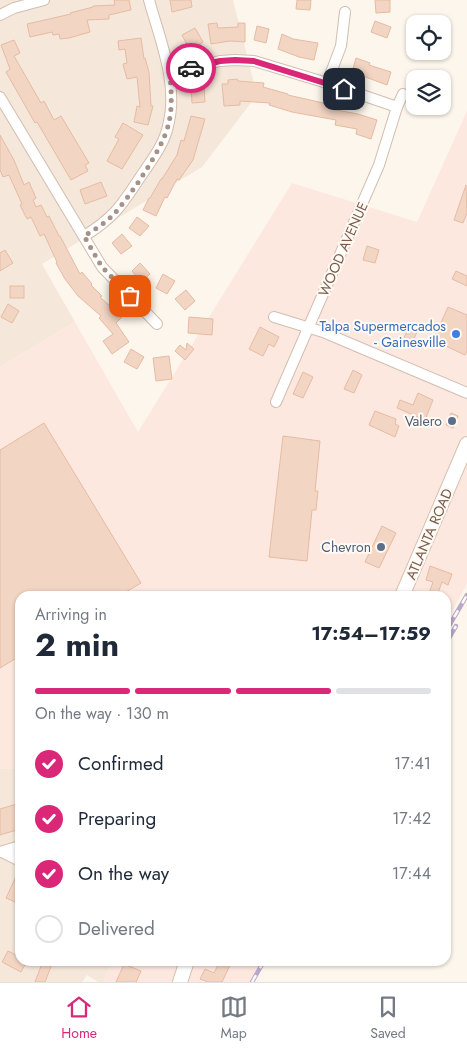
<!DOCTYPE html>
<meta charset="utf-8">
<style>
:root{--surface:#fff;--page:#f2f2f3;--text:#1f2937;--muted:#747a83;--line:#e0e1e3;--accent:#db2777}
body{margin:0;font-family:Jost,sans-serif;background:var(--page);color:var(--text);height:100vh;display:flex;flex-direction:column;font-size:19px;white-space:nowrap}
*{box-sizing:border-box;margin:0}
p{font-size:16px;color:var(--muted)}
.icon{flex:none;width:28px;height:28px;fill:none;stroke:currentColor;stroke-width:2;stroke-linecap:round;stroke-linejoin:round}
.map{position:relative;flex:1;overflow:hidden}
.side{position:absolute;left:15px;top:591px;width:436px;height:375px;display:flex;flex-direction:column;background:var(--surface);border-radius:15px;box-shadow:0 1px 4px #0004}
.side>*{flex:none}
.controls{position:absolute;left:406px;top:15px;display:grid;gap:10px}
.controls a{display:grid;place-items:center;width:45px;height:45px;border-radius:10px;background:var(--surface);box-shadow:0 1px 4px #0004;font-size:25px}
.pin{position:absolute;display:grid;place-items:center;width:42px;height:42px;color:#fff;margin:-21px;border-radius:10px;box-shadow:0 2px 8px #0006}
.courier{position:absolute;display:grid;place-items:center;width:50px;height:50px;margin:-25px;border:4px solid #db2777;border-radius:50%;background:#fff;color:#222;box-shadow:0 1px 6px #0007}
.overview em{font-style:normal;font-weight:700}
.overview div{display:flex;flex-direction:column-reverse}
.overview{display:flex;align-items:center;justify-content:space-between;height:85px;padding:0 20px}
h1{font-size:32px;font-weight:700;line-height:38px}
.bar{display:grid;grid-template-columns:repeat(4,1fr);gap:8px 5px;align-content:center;height:60px;padding:0 20px}
.bar i{height:6px;border-radius:4px;background:var(--line)}
.bar .on{background:var(--accent)}
.bar p{grid-column:span 4}
ol{padding:0 20px;list-style:none}
li{display:flex;align-items:center;gap:15px;height:55px}
li p{margin-inline-start:auto}
li .icon{padding:5px;border-radius:50%;background:var(--accent);color:#fff;stroke-width:4}
li:last-child{color:var(--muted)}
li i{width:28px;height:28px;border:2px solid var(--line);border-radius:50%}
.dock{display:flex;justify-content:space-around;align-items:center;height:70px;border-top:1px solid var(--line);background:var(--surface);font-size:14px;color:var(--muted)}
.dock a{display:grid;justify-items:center;gap:2px}
.dock .on{color:var(--accent)}
.map>svg:first-child{display:block}
.residential{fill:#f5e8da}
.commercial{fill:#fde8e0}
.building{fill:#f3d5c3;stroke:#e6bba3}
.lines{fill:none;stroke-linecap:round;stroke-linejoin:round}
.street-casing{stroke:#d1beb0;stroke-width:12}
.secondary-casing{stroke:#d6c0b0;stroke-width:16}
.street{stroke:#fff;stroke-width:10}
.secondary{stroke:#fff;stroke-width:14}
.rail-casing{stroke:#b9a8c9;stroke-width:4.5}
.rail{stroke:#fffaf3;stroke-width:2.5;stroke-dasharray:8;stroke-linecap:butt}
.done{stroke:#a89285;stroke-width:5;stroke-dasharray:0 9}
.route{stroke:#db2777;stroke-width:6}
.shop-dot{fill:#3f7fe0;stroke:#fffaf3;stroke-width:2}
.service-dot{fill:#5c6f8a;stroke:#fffaf3;stroke-width:2}
.labels{text-anchor:middle;dominant-baseline:central;stroke-width:4;stroke-linejoin:round;paint-order:stroke}
.street-label{font-size:14px;fill:#7a5c4d;stroke:#fffaf3}
.shop-label{font-size:14px;fill:#366cbe;stroke:#fffaf3;text-anchor:end}
.service-label{font-size:14px;fill:#4e5e75;stroke:#fffaf3;text-anchor:end}
</style>
<div class="map">
<svg width="467" height="982" viewBox="0 0 467 982">
<rect width="100%" height="100%" fill="#fdf6ec"/>
<!-- residential -->
<g class="residential">
<polygon points="0,0 233,0 257,95 202,167 42,264 75,322 0,367"/>
<polygon points="20,768 20,961 111,961 104,982 98,982 87,975 82,982 0,982 0,769"/>
</g>
<!-- commercial -->
<g class="commercial">
<polygon points="467,111 467,584 446,623 446,596 20,596 20,768 0,769 0,367 75,322 138,432 292,183 417,222"/>
<polygon points="111,961 265,961 254,982 104,982"/>
</g>
<!-- building -->
<g class="building">
<polygon points="114,0 129,0 131,10 109,15 109,19 87,20 90,32 69,38 60,39 59,34 53,35 52,32 30,37 27,24 71,14 70,13 93,7 93,6 115,5"/>
<polygon points="170,0 191,0 192,7 172,12"/>
<polygon points="297,0 311,0 310,10 296,9"/>
<polygon points="375,0 390,0 390,12 376,13"/>
<polygon points="375,21 391,27 387,38 371,32"/>
<polygon points="217,23 218,28 238,27 238,23 245,23 245,42 230,41 211,44 208,24"/>
<polygon points="257,26 269,29 266,43 254,40"/>
<polygon points="195,28 203,42 190,50 182,35"/>
<polygon points="282,34 293,39 318,43 314,60 299,57 278,49"/>
<polygon points="141,38 144,59 145,58 149,72 151,106 153,106 148,125 134,122 137,106 140,107 137,77 127,79 123,64 127,63 125,49 119,50 118,41"/>
<polygon points="14,40 20,53 14,56 41,103 44,101 54,120 61,116 89,163 85,165 88,171 71,180 37,122 35,123 6,72 10,69 1,45"/>
<polygon points="356,58 370,63 369,65 391,72 387,85 352,72"/>
<polygon points="237,79 238,81 264,83 263,87 288,94 288,95 332,105 331,109 358,114 377,120 371,139 356,134 357,129 335,125 336,120 292,112 269,105 270,103 240,101 240,105 224,106 222,84 228,84 228,80"/>
<polygon points="204,86 205,102 192,103 191,87"/>
<polygon points="191,116 205,119 193,160 179,180 177,179 167,198 165,197 156,216 143,210 149,198 150,198 161,179 162,179 177,155 181,140 184,141"/>
<polygon points="123,123 143,135 122,169 107,161 119,139 115,137"/>
<polygon points="0,135 14,160 24,185 29,182 36,198 33,200 36,207 41,205 47,217 49,216 59,236 60,236 80,274 82,272 92,284 91,285 102,296 100,297 111,307 112,306 122,317 116,323 129,342 112,354 103,341 113,334 99,318 101,316 78,296 65,279 56,263 57,262 44,234 40,236 31,217 27,219 20,205 22,204 9,175 3,177 0,170"/>
<polygon points="101,182 107,196 85,204 80,190"/>
<polygon points="466,185 467,213 463,223 454,220"/>
<polygon points="137,217 149,226 140,236 129,228"/>
<polygon points="122,234 132,246 121,254 112,243"/>
<polygon points="367,246 379,250 375,263 363,260"/>
<polygon points="5,250 13,263 0,271 0,253"/>
<polygon points="140,263 150,274 141,282 132,271"/>
<polygon points="456,271 467,276 467,286 452,279"/>
<polygon points="163,274 175,281 167,294 156,288"/>
<rect x="10" y="286" width="14" height="12"/>
<polygon points="186,290 195,301 185,310 175,299"/>
<polygon points="8,304 19,311 12,323 1,317"/>
<polygon points="448,307 467,315 467,351 465,355 433,340"/>
<polygon points="189,317 213,319 212,335 188,333"/>
<polygon points="410,324 419,328 409,349 401,345"/>
<polygon points="260,327 279,337 274,347 269,344 263,356 249,349"/>
<polygon points="187,343 194,349 185,360 175,351 180,345 186,350"/>
<polygon points="131,349 144,357 137,369 124,362"/>
<polygon points="169,356 172,379 156,381 153,358"/>
<polygon points="353,370 362,375 354,393 344,389"/>
<polygon points="303,372 313,377 303,398 293,394"/>
<polygon points="418,393 433,400 425,420 397,408 400,400 413,405"/>
<polygon points="375,411 396,419 395,424 399,426 395,437 369,425"/>
<polygon points="451,413 458,416 453,428 446,425"/>
<polygon points="44,423 141,583 119,596 20,596 20,656 0,668 0,450"/>
<polygon points="283,436 320,441 315,491 318,491 316,510 312,510 307,561 269,557"/>
<polygon points="382,526 396,533 379,568 365,562"/>
<polygon points="430,566 452,574 448,585 442,582 437,596 428,596 433,582 426,580"/>
<polygon points="20,803 20,829 0,835 0,809"/>
<polygon points="20,868 20,904 6,898"/>
<polygon points="8,951 20,957 20,961 27,961 21,972 2,962"/>
<polygon points="43,961 52,964 45,982 35,982"/>
<polygon points="220,961 232,961 222,982 208,982 200,979 205,969 214,973"/>
<polygon points="124,964 141,971 136,982 116,982"/>
</g>
<g class="lines">
<defs>
<g id="street">
<polyline points="0,15 14,8 44,0"/>
<polyline points="170,73 220,61 235,60 254,61 327,83 397,107"/>
<polyline points="327,83 341,46 345,12"/>
<polyline points="0,97 102,267 157,324"/>
<path d="M84,236C114,218 122,205 141,176C151,161 164,145 168,126C179,84 160,40 149,0"/>
<polyline points="274,317 323,332 467,393"/>
<polyline points="276,402 379,165 397,107 403,94"/>
<polyline points="0,852 20,846"/>
<polyline points="2,852 20,861"/>
</g>
<g id="secondary">
<polyline points="402,596 467,444"/>
<polyline points="180,982 187,961"/>
</g>
</defs>
<!-- street casing -->
<use href="#street" class="street-casing"/>
<!-- secondary casing -->
<use href="#secondary" class="secondary-casing"/>
<!-- street -->
<use href="#street" class="street"/>
<!-- secondary -->
<use href="#secondary" class="secondary"/>
<defs>
<g id="rail">
<polyline points="446,631 467,595"/>
<polyline points="446,643 456,626"/>
<polyline points="252,982 264,961"/>
</g>
</defs>
<!-- rail casing -->
<use href="#rail" class="rail-casing"/>
<!-- rail -->
<use href="#rail" class="rail"/>
</g>
<g class="lines">
<!-- done -->
<path class="done" d="M130,296L102,267L84,236C94,230 104,224 112,216C128,200 163,148 168,126C173,108 171,91 170,73L191,68"/>
<!-- route -->
<polyline class="route" points="191,68 220,61 235,60 254,61 344,89"/>
</g>
<!-- markers -->
<circle class="shop-dot" cx="456" cy="334" r="5"/>
<g class="service-dot">
<circle cx="452" cy="421" r="5"/>
<circle cx="381" cy="547" r="5"/>
</g>
<g class="labels">
<!-- street labels -->
<g class="street-label">
<text transform="translate(343 249) rotate(-66)">WOOD AVENUE</text>
<text transform="translate(429 534) rotate(-67)">ATLANTA ROAD</text>
</g>
<!-- shop labels -->
<g class="shop-label">
<text x="446" y="326">Talpa Supermercados<tspan x="446" dy="16">- Gainesville</tspan></text>
</g>
<!-- service labels -->
<g class="service-label">
<text x="442" y="421">Valero</text>
<text x="371" y="547">Chevron</text>
</g>
</g>
</svg>
<div class="controls">
<a><svg class="icon" aria-label="locate" viewBox="0 0 24 24"><circle cx="12" cy="12" r="6"/><path d="M12 2v4M12 18v4M2 12h4M18 12h4"/></svg></a>
<a><svg class="icon" aria-label="layers" viewBox="0 0 24 24"><path d="M12 4l9 5-9 5-9-5zM3 14l9 5 9-5"/></svg></a>
</div>
<div class="pin" style="left:130px;top:296px;background:#ea580c"><svg class="icon" aria-label="bag" viewBox="0 0 24 24"><path d="M5 8h14l-1 12H6zM9 8a3 3 0 0 1 6 0"/></svg></div>
<div class="pin" style="left:344px;top:89px;background:#1f2937"><svg class="icon" aria-label="home" viewBox="0 0 24 24"><path d="M3 11l9-7 9 7M6 9v11h12V9"/></svg></div>
<div class="courier" style="left:191px;top:68px"><svg class="icon" aria-label="car" viewBox="0 0 24 24"><path d="M5 17H2v-5l4-1 3-4h7l3 4 3 1v5h-3M9 17h6M6 11h13"/><circle cx="7" cy="17" r="2"/><circle cx="17" cy="17" r="2"/></svg></div>
<section class="side">
<div class="overview"><div><h1>2 min</h1><p>Arriving in</p></div><em>17:54–17:59</em></div>
<div class="bar"><i class="on"></i><i class="on"></i><i class="on"></i><i></i><p>On the way · 130 m</p></div>
<ol>
<li><svg class="icon" aria-label="check" viewBox="0 0 24 24"><path d="M5 12l5 5 9-10"/></svg>Confirmed<p>17:41</p></li>
<li><svg class="icon" aria-label="check" viewBox="0 0 24 24"><path d="M5 12l5 5 9-10"/></svg>Preparing<p>17:42</p></li>
<li><svg class="icon" aria-label="check" viewBox="0 0 24 24"><path d="M5 12l5 5 9-10"/></svg>On the way<p>17:44</p></li>
<li><i></i>Delivered</li>
</ol>
</section>
</div>
<nav class="dock">
<a class="on"><svg class="icon" aria-label="home" viewBox="0 0 24 24"><path d="M3 11l9-7 9 7M6 9v11h12V9"/></svg>Home</a>
<a><svg class="icon" aria-label="map" viewBox="0 0 24 24"><path d="M3 6l6-2 6 2 6-2v14l-6 2-6-2-6 2zM9 4v14M15 6v14"/></svg>Map</a>
<a><svg class="icon" aria-label="saved" viewBox="0 0 24 24"><path d="M7 4h10v16l-5-4-5 4z"/></svg>Saved</a>
</nav>
